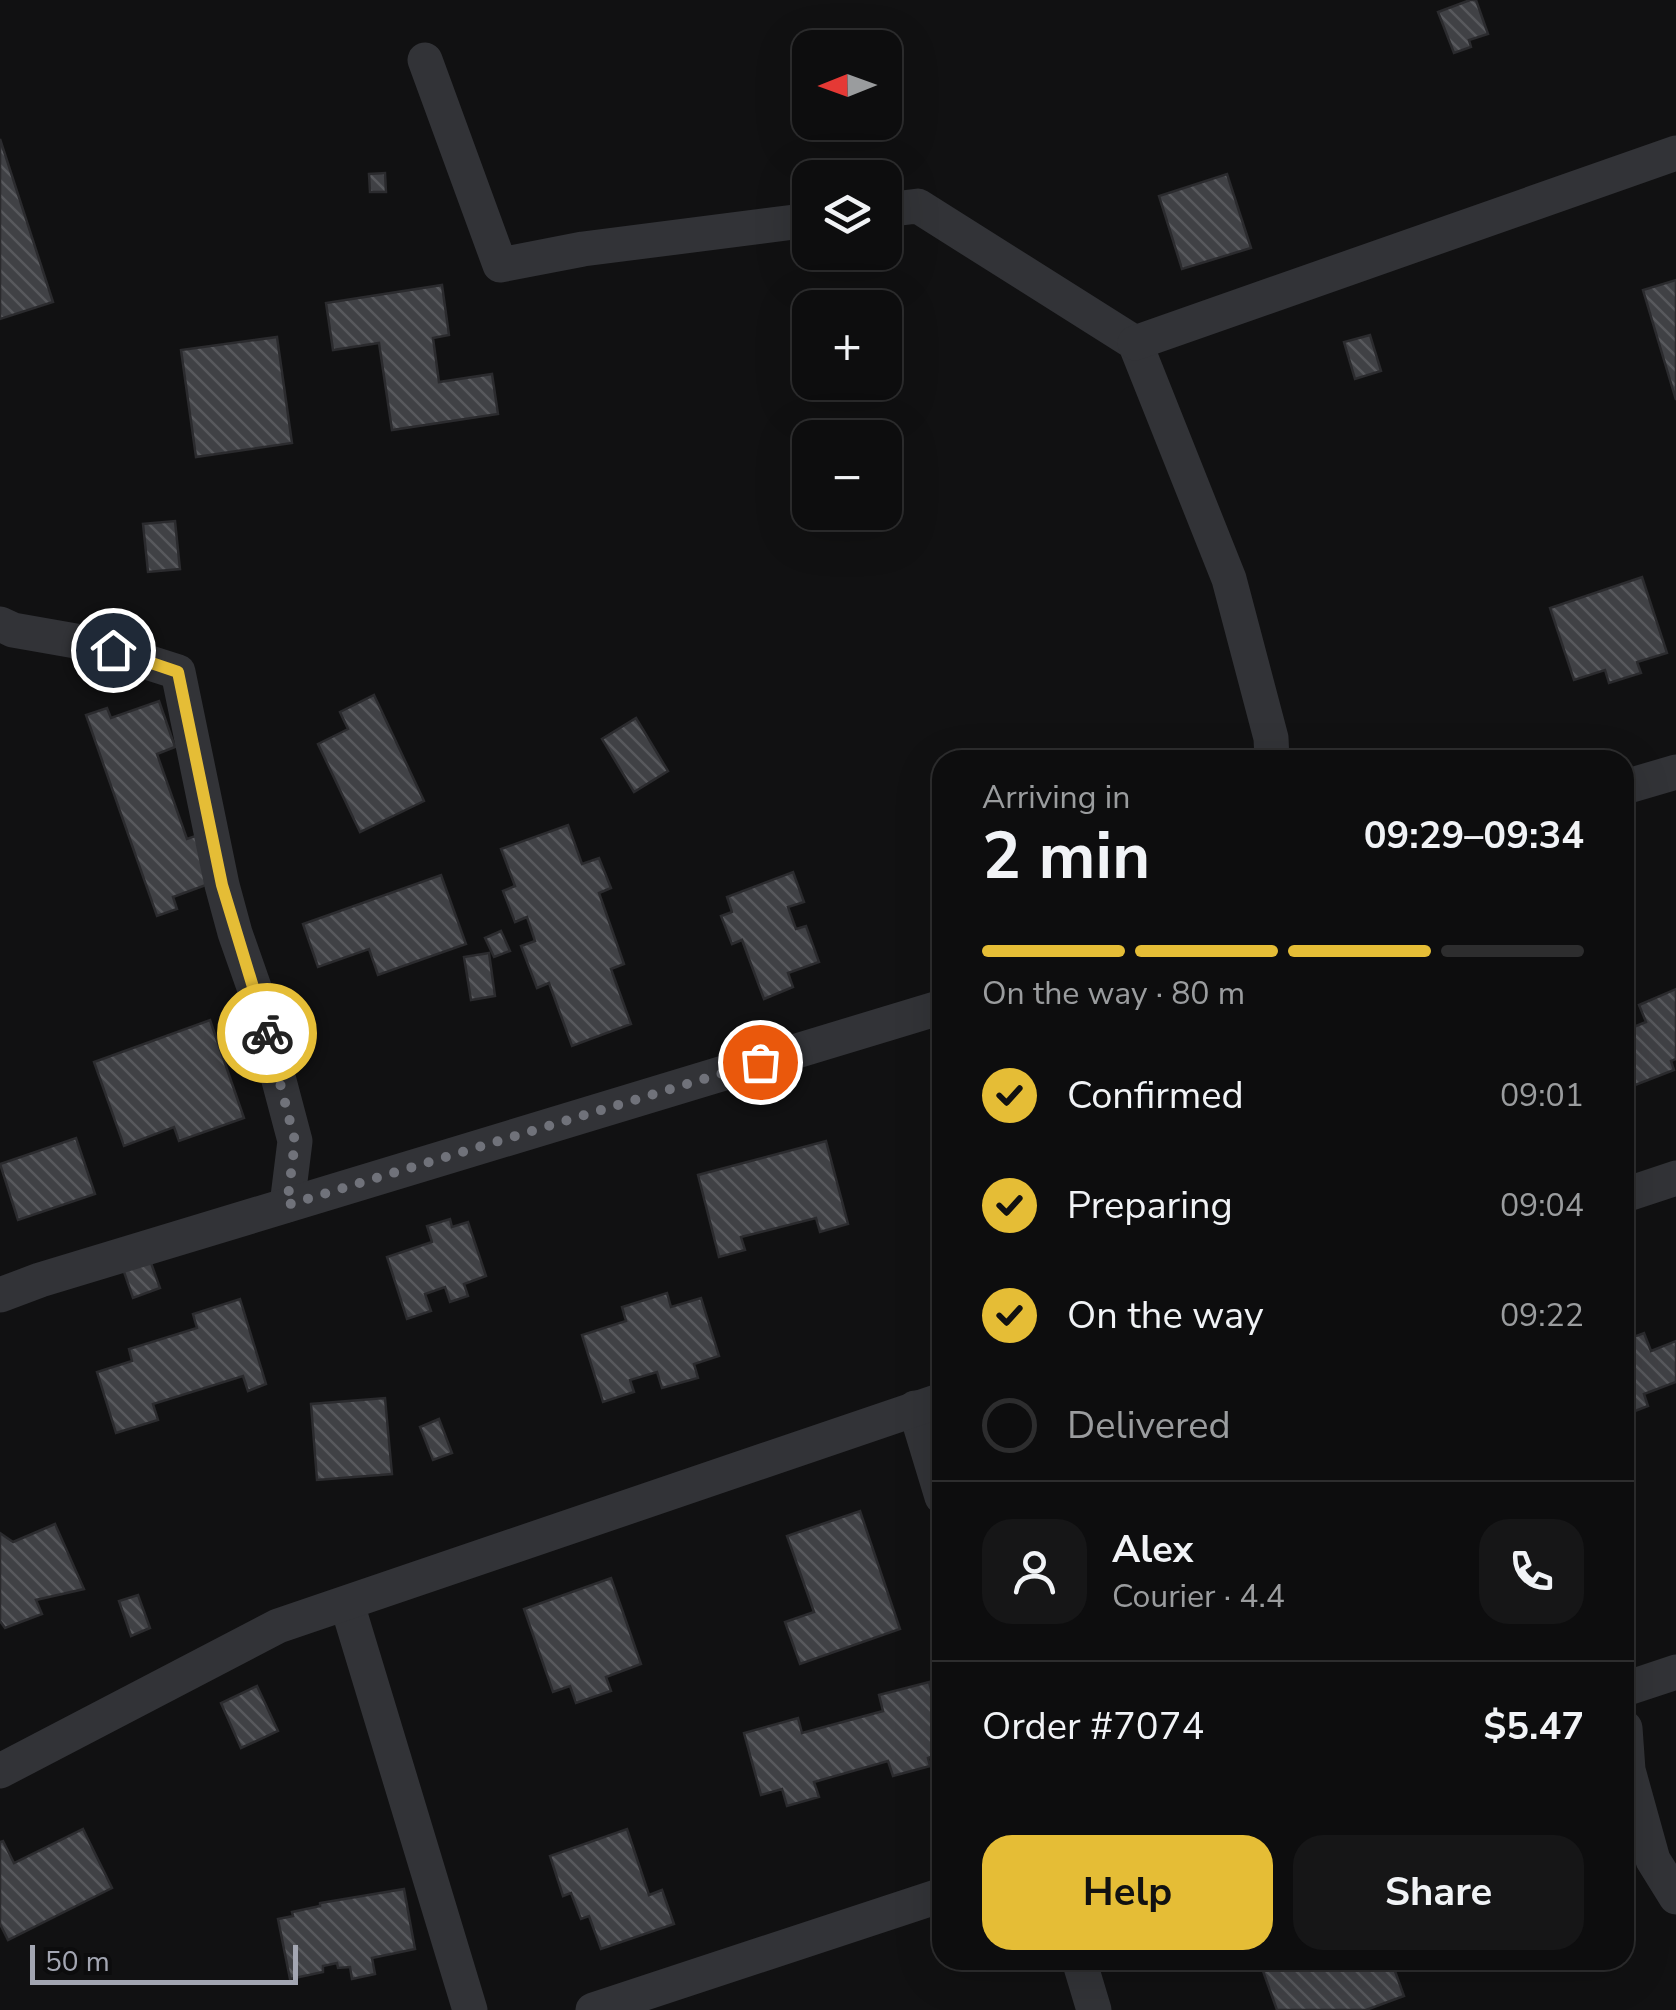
<!DOCTYPE html>
<meta charset="utf-8">
<style>
:root{--surface:#0d0d0e;--page:#161617;--text:#f1f3f6;--muted:#9a9c9e;--line:#2d2d2e;--accent:#e5bd36}
body{margin:0;font-family:"Nunito Sans",sans-serif;background:var(--page);color:var(--text);height:100vh;display:flex;flex-direction:column;font-size:38px;white-space:nowrap}
*{box-sizing:border-box;margin:0}
p{font-size:32px;color:var(--muted)}
.icon{flex:none;width:55px;height:55px;fill:none;stroke:currentColor;stroke-width:2;stroke-linecap:round;stroke-linejoin:round}
.map{position:relative;flex:1;overflow:hidden}
.panel{position:absolute;left:932px;top:750px;width:702px;height:1220px;display:flex;flex-direction:column;background:var(--surface);border-radius:30px;box-shadow:0 10px 40px #0002,0 0 0 2px var(--line)}
.panel>*{flex:none}
.needle{width:65px;rotate:269deg}
.controls{position:absolute;left:792px;top:30px;display:grid;gap:20px}
.controls a{display:grid;place-items:center;width:110px;height:110px;border-radius:20px;background:var(--surface);box-shadow:0 10px 40px #0002,0 0 0 2px var(--line);font-size:50px}
.scale{position:absolute;left:30px;bottom:25px;width:268px;box-sizing:border-box;padding-left:10px;border:5px solid #a3a6b2;border-top:0;font-size:28px;line-height:35px;white-space:nowrap;color:#a3a6b2;-webkit-text-stroke:8px #0c0c0d;paint-order:stroke}
.pin{position:absolute;display:grid;place-items:center;width:85px;height:85px;color:#fff;margin:-42px;border:5px solid #fff;border-radius:50%;box-shadow:0 2px 10px #0007}
.courier{position:absolute;display:grid;place-items:center;width:100px;height:100px;margin:-50px;border:8px solid #e5bd36;border-radius:50%;background:#fff;color:#222;box-shadow:0 2px 12px #0007}
.headline em{font-style:normal;font-weight:700}
.headline div{display:flex;flex-direction:column-reverse}
.headline{display:flex;align-items:center;justify-content:space-between;height:170px;padding:0 50px}
h1{font-size:65px;font-weight:700;line-height:75px}
.bar{display:grid;grid-template-columns:repeat(4,1fr);gap:15px 10px;align-content:center;height:120px;padding:0 50px}
.bar i{height:12px;border-radius:8px;background:var(--line)}
.bar .selected{background:var(--accent)}
.bar p{grid-column:span 4}
.line{display:flex;align-items:center;gap:25px;padding:0 50px;border-top:2px solid var(--line)}
.line div{flex:1}
.round{display:grid;place-items:center;flex:none;width:105px;height:105px;border-radius:30px;background:var(--page)}
ol{padding:0 50px;list-style:none}
li{display:flex;align-items:center;gap:30px;height:110px}
li p{margin-inline-start:auto}
li .icon{padding:10px;border-radius:50%;background:var(--accent);color:#111;stroke-width:4}
li:last-child{color:var(--muted)}
li i{width:55px;height:55px;border:5px solid var(--line);border-radius:50%}
.primary-button{display:flex;gap:20px;margin-top:auto;padding:20px 50px}
.primary-button a{flex:1;height:115px;border-radius:30px;background:var(--accent);color:#111;font-size:40px;font-weight:700;line-height:115px;text-align:center}
.primary-button a+a{background:var(--page);color:var(--text)}
.map>svg:first-child{display:block}
.building{fill:url(#building-back-hatch);stroke:#2b2b2e;stroke-width:2.5}
.lines{fill:none;stroke-linecap:round;stroke-linejoin:round}
.minor{stroke:#323337;stroke-width:35}
.done{stroke:#70727a;stroke-width:10;stroke-dasharray:0 18}
.route{stroke:#e5bd36;stroke-width:12}
</style>
<div class="map">
<svg width="1676" height="2010" viewBox="0 0 1676 2010">
<defs>
<pattern id="building-back-hatch" width="6" height="6" patternUnits="userSpaceOnUse" patternTransform="scale(2.5)"><rect width="6" height="6" fill="#404145"/><path d="M-1 5l2 2M0 0l6 6M5-1l2 2" fill="none" stroke="#58595d"/></pattern>
</defs>
<rect width="100%" height="100%" fill="#111112"/>
<!-- building -->
<g class="building">
<polygon points="1470,0 1476,0 1488,34 1469,40 1471,47 1454,53 1438,12"/>
<polygon points="0,139 53,302 0,319"/>
<polygon points="385,173 386,192 370,192 369,174"/>
<polygon points="1227,174 1251,248 1182,269 1159,196"/>
<polygon points="1676,280 1676,400 1643,290"/>
<polygon points="442,285 449,335 433,338 439,382 492,374 498,414 392,430 379,343 333,350 326,303"/>
<polygon points="1370,335 1381,371 1355,379 1344,342"/>
<polygon points="277,337 292,443 196,457 181,350"/>
<polygon points="175,521 180,569 148,572 143,524"/>
<polygon points="1642,577 1667,653 1637,662 1641,673 1609,683 1605,670 1574,680 1550,608"/>
<polygon points="374,695 424,801 360,832 318,744 348,729 340,712"/>
<polygon points="159,701 175,747 157,754 187,839 201,834 217,881 173,897 177,909 157,916 86,715 107,708 111,718"/>
<polygon points="636,718 668,771 634,792 602,739"/>
<polygon points="568,825 582,864 599,858 611,888 599,893 624,964 611,969 631,1024 572,1046 549,983 537,988 521,946 535,941 527,917 515,922 503,891 515,886 501,849"/>
<polygon points="793,872 804,902 788,907 796,929 806,926 819,962 788,973 793,987 764,999 742,940 732,944 721,916 732,912 727,897"/>
<polygon points="441,875 466,944 378,975 369,949 318,967 303,924"/>
<polygon points="501,931 510,951 494,957 485,938"/>
<polygon points="489,953 495,996 471,1000 464,957"/>
<polygon points="1676,989 1676,1059 1671,1061 1674,1070 1625,1089 1625,1012 1631,1028 1646,1022 1639,1005"/>
<polygon points="210,1020 244,1118 179,1141 174,1127 124,1146 94,1062"/>
<polygon points="76,1138 95,1194 18,1220 0,1164"/>
<polygon points="826,1141 848,1224 820,1232 816,1218 741,1237 745,1250 719,1257 698,1175"/>
<polygon points="450,1219 452,1227 468,1222 486,1276 464,1284 468,1296 450,1302 445,1287 425,1294 431,1311 407,1319 387,1257 432,1242 427,1226"/>
<polygon points="150,1260 160,1288 133,1298 123,1269"/>
<polygon points="667,1293 671,1307 701,1298 719,1356 694,1364 698,1378 662,1388 657,1372 630,1380 634,1392 603,1402 582,1335 626,1321 622,1307"/>
<polygon points="240,1299 266,1384 248,1391 243,1376 153,1404 158,1420 116,1433 97,1372 132,1361 129,1349 197,1328 193,1314"/>
<polygon points="1644,1333 1651,1351 1676,1341 1676,1382 1644,1394 1648,1406 1625,1415 1625,1340"/>
<polygon points="385,1398 392,1474 317,1480 311,1404"/>
<polygon points="439,1419 452,1453 433,1460 420,1427"/>
<polygon points="860,1511 900,1629 800,1664 785,1622 814,1612 787,1536"/>
<polygon points="55,1524 84,1589 36,1600 42,1614 5,1628 0,1621 0,1533 13,1542"/>
<polygon points="611,1578 641,1664 606,1677 611,1691 576,1703 570,1686 553,1692 524,1609"/>
<polygon points="138,1595 150,1628 131,1636 119,1601"/>
<polygon points="929,1682 942,1730 942,1753 928,1758 930,1766 893,1776 888,1761 814,1782 819,1797 787,1806 782,1789 761,1795 744,1733 798,1718 802,1733 883,1711 879,1695"/>
<polygon points="257,1686 278,1731 241,1748 221,1703"/>
<polygon points="83,1829 112,1888 8,1940 0,1924 0,1842 3,1841 14,1863"/>
<polygon points="627,1829 649,1895 662,1890 674,1924 601,1949 589,1916 581,1919 571,1893 563,1896 550,1856"/>
<polygon points="404,1889 415,1949 372,1958 375,1974 352,1979 350,1967 338,1968 337,1963 323,1966 323,1972 290,1979 278,1919 293,1916 292,1912 320,1906 320,1903"/>
<polygon points="1259,1960 1391,1960 1404,1996 1366,2010 1277,2010"/>
</g>
<g class="lines">
<!-- minor -->
<g class="minor">
<polyline points="425,60 500,265 583,249 810,220"/>
<polyline points="885,210 918,206 1135,343 1229,579 1271,738 1272,760"/>
<polyline points="1135,343 1676,153"/>
<polyline points="0,624 13,630 87,643 178,672 222,885 235,933 255,990 295,1141 287,1205"/>
<polyline points="1625,787 1676,772"/>
<polyline points="1625,1195 1676,1178"/>
<polyline points="0,1295 40,1280 942,1007"/>
<polyline points="915,1408 942,1497"/>
<polyline points="347,1604 470,2010"/>
<polyline points="1625,1689 1676,1672"/>
<polyline points="1625,1728 1628,1770 1653,1860 1676,1897"/>
<polyline points="0,1771 278,1626 942,1400"/>
<polyline points="1079,1960 1094,2010"/>
<polyline points="593,2010 942,1895"/>
</g>
</g>
<g class="lines">
<!-- done -->
<polyline class="done" points="267,1033 295,1141 287,1205 760,1062"/>
<!-- route -->
<polyline class="route" points="113,650 178,672 222,885 267,1033"/>
</g>
</svg>
<div class="controls">
<a><svg class="needle" viewBox="-14 -14 28 28"><path d="M0-13l5 13h-10z" fill="#e53935"/><path d="M0 13l5-13h-10z" fill="#9a9c9e"/></svg></a>
<a><svg class="icon" aria-label="layers" viewBox="0 0 24 24"><path d="M12 4l9 5-9 5-9-5zM3 14l9 5 9-5"/></svg></a>
<a>+</a>
<a>−</a>
</div>
<div class="scale">50 m</div>
<div class="pin" style="left:760px;top:1062px;background:#ea580c"><svg class="icon" aria-label="bag" viewBox="0 0 24 24"><path d="M5 8h14l-1 12H6zM9 8a3 3 0 0 1 6 0"/></svg></div>
<div class="pin" style="left:113px;top:650px;background:#1f2937"><svg class="icon" aria-label="home" viewBox="0 0 24 24"><path d="M3 11l9-7 9 7M6 9v11h12V9"/></svg></div>
<div class="courier" style="left:267px;top:1033px"><svg class="icon" aria-label="bike" viewBox="0 0 24 24"><circle cx="6" cy="16" r="4"/><circle cx="18" cy="16" r="4"/><path d="M6 16l4-8h5l3 8M10 8l3 8H6M13 5h3"/></svg></div>
<section class="panel">
<div class="headline"><div><h1>2 min</h1><p>Arriving in</p></div><em>09:29–09:34</em></div>
<div class="bar"><i class="selected"></i><i class="selected"></i><i class="selected"></i><i></i><p>On the way · 80 m</p></div>
<ol>
<li><svg class="icon" aria-label="check" viewBox="0 0 24 24"><path d="M5 12l5 5 9-10"/></svg>Confirmed<p>09:01</p></li>
<li><svg class="icon" aria-label="check" viewBox="0 0 24 24"><path d="M5 12l5 5 9-10"/></svg>Preparing<p>09:04</p></li>
<li><svg class="icon" aria-label="check" viewBox="0 0 24 24"><path d="M5 12l5 5 9-10"/></svg>On the way<p>09:22</p></li>
<li><i></i>Delivered</li>
</ol>
<div class="line" style="height:180px"><a class="round"><svg class="icon" aria-label="person" viewBox="0 0 24 24"><circle cx="12" cy="8" r="4"/><path d="M4 21q1-7 8-7t8 7"/></svg></a><div><b>Alex</b><p>Courier · 4.4</p></div><a class="round"><svg class="icon" aria-label="phone" viewBox="0 0 24 24"><path d="M5 4h4l2 5-3 2q2 4 5 5l2-3 5 2v4C11 20 4 13 5 4z"/></svg></a></div>
<div class="line" style="height:130px"><div>Order #7074</div><b>$5.47</b></div>
<div class="primary-button"><a>Help</a><a>Share</a></div>
</section>
</div>
